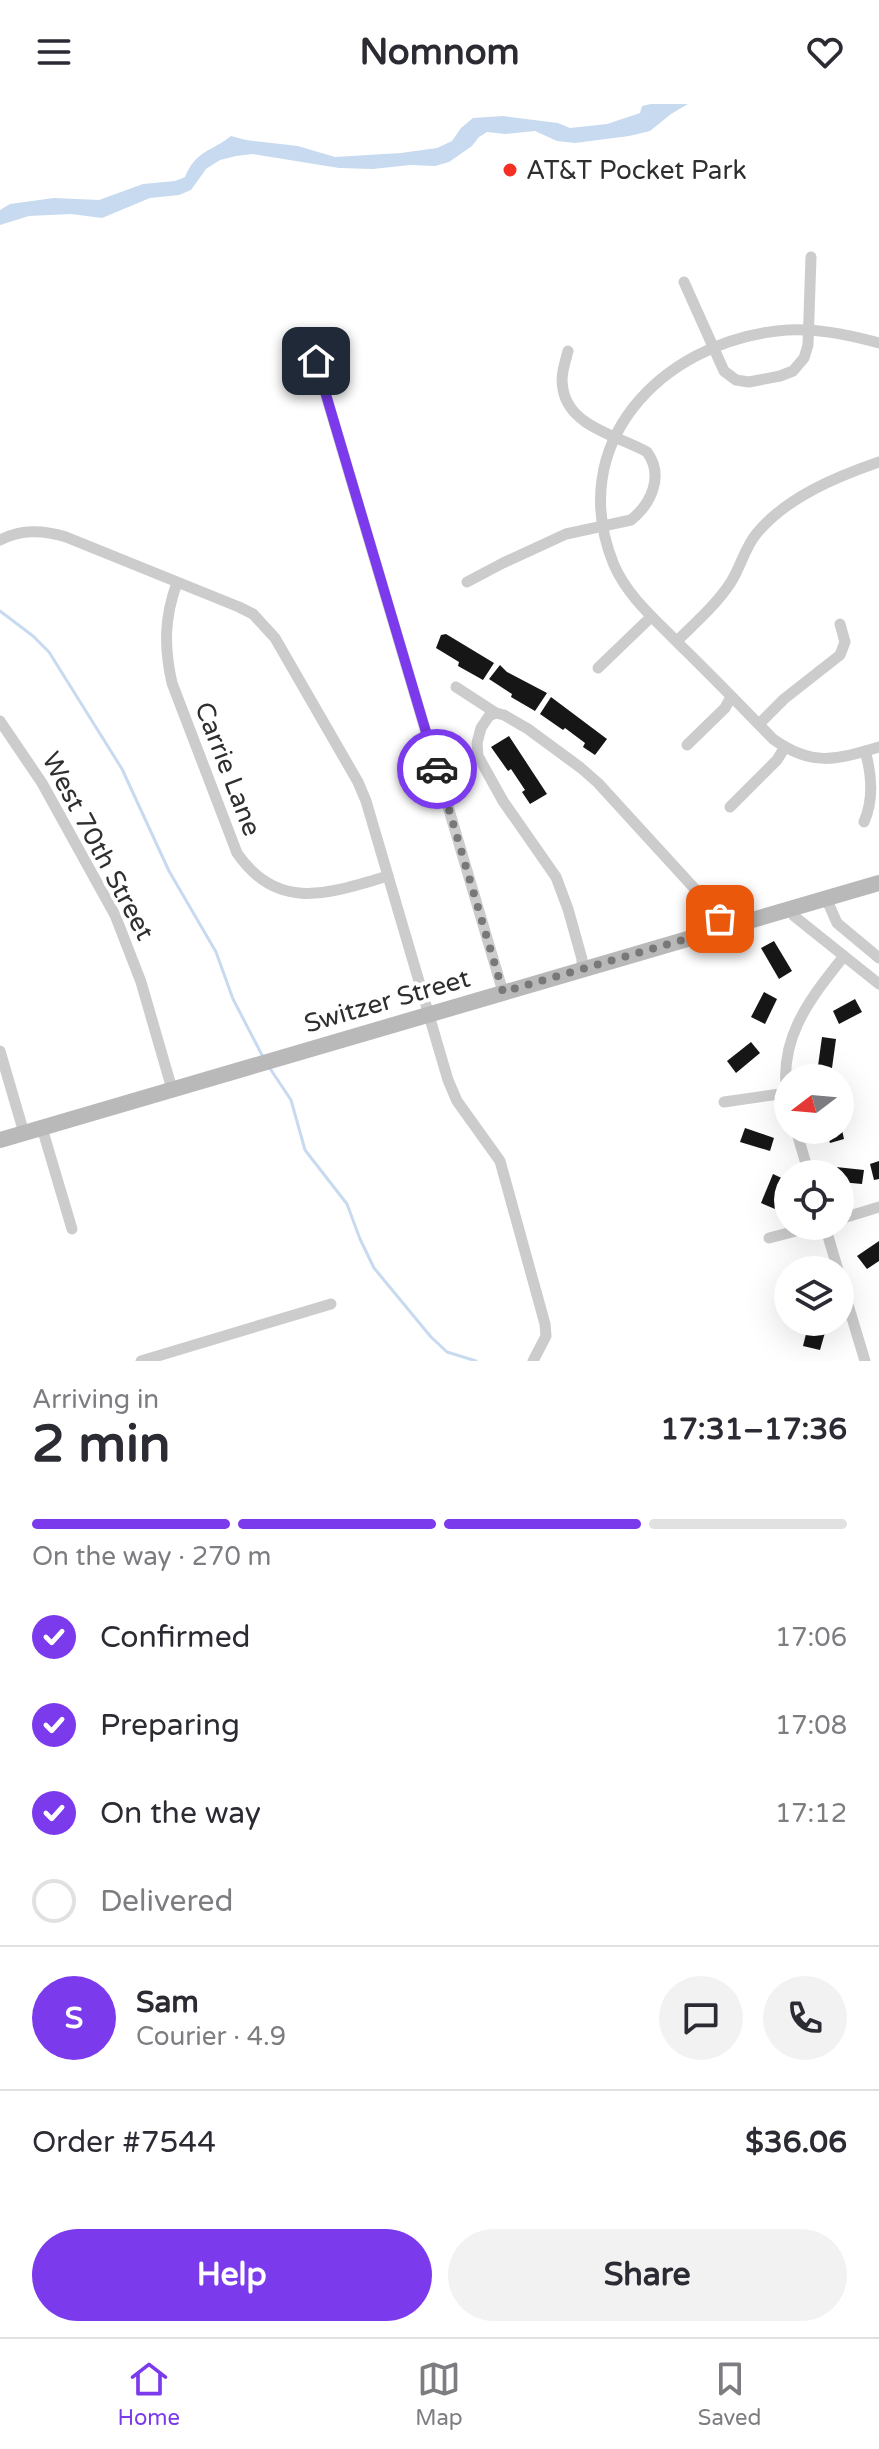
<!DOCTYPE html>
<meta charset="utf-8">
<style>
:root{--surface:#fff;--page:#f2f2f3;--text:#2b2b33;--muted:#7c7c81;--line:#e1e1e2;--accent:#7c3aed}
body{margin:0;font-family:"Varela Round",sans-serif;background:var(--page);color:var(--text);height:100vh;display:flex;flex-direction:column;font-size:30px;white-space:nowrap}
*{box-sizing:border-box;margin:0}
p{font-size:26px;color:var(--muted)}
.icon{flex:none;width:44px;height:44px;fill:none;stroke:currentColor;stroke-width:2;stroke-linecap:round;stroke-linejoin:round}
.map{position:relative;height:1257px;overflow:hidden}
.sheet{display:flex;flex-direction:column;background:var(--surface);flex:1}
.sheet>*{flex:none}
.needle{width:52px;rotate:254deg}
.fabs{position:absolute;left:774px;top:960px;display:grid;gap:16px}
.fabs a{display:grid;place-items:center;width:80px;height:80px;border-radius:50%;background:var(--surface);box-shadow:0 8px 32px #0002;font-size:40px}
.pin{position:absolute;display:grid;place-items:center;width:68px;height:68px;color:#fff;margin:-34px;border-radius:16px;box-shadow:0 4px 12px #0006}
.courier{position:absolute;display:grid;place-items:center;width:80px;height:80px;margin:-40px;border:6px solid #7c3aed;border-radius:50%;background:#fff;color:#222;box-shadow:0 2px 10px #0007}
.overview em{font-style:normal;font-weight:700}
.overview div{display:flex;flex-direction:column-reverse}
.overview{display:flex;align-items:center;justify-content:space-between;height:136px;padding:0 32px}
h1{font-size:52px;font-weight:700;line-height:60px}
.bar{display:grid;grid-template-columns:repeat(4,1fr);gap:12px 8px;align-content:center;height:96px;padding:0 32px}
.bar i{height:10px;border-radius:6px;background:var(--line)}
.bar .selected{background:var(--accent)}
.bar p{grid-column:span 4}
.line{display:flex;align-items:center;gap:20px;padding:0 32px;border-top:2px solid var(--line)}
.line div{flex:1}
.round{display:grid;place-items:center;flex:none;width:84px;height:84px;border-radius:42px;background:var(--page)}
ol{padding:0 32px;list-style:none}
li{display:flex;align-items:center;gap:24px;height:88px}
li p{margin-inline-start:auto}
li .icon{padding:8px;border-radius:50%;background:var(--accent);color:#fff;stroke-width:4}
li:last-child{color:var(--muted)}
li i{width:44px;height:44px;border:4px solid var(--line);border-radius:50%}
.button{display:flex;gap:16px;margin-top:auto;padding:16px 32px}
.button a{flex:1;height:92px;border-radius:48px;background:var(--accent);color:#fff;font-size:32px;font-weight:700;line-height:92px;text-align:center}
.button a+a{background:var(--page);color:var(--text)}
header{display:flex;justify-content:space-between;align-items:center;height:104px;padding:0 32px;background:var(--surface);font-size:36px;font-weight:700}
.tabs{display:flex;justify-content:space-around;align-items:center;height:112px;border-top:2px solid var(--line);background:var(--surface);font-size:22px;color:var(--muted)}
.tabs a{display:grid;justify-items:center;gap:4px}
.tabs .selected{color:var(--accent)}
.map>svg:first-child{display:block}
.water{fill:#c7daef}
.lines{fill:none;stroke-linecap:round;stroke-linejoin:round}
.stream{stroke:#c7daef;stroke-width:3}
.building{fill:#161616}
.street{stroke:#ccc;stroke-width:11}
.secondary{stroke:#b9b9b9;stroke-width:16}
.done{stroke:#787878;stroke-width:8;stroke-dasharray:0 14.4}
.route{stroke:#7c3aed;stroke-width:10}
.poi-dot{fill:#f42f24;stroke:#fff;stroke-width:3}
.labels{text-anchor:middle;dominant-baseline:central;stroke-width:8;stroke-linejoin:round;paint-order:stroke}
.poi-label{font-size:26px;fill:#2f2f2f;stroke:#fff;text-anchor:start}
.street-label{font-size:26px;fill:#2f2f2f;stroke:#fff}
</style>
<header><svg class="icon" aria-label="menu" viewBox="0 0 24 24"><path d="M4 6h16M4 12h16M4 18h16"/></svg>Nomnom<svg class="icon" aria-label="heart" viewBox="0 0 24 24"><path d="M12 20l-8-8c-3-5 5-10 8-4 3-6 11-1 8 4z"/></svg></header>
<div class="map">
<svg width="879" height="1257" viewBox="0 0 879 1257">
<rect width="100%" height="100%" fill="#fff"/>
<!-- water -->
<path class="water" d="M651,0H688L671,10L650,27L629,32L575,39L557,37L535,27L505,30L487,28L479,33L472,42L449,58L435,62L410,61L373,65L339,64L253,50L236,52L220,56L206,65L191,86L179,91L150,94L102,114L71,110L29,112L0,121V106L10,100L54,94L99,96L143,80L175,77L185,73C196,46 211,48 231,32L246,36L298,42L335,53L401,49L437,44L452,37L461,24L473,14L503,12L558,19L570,24L607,20L640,9L642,2Z"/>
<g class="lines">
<!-- stream -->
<g class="stream">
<polyline points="0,507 33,532 49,548 122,665 169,767 216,848 233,895 263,953"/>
<polyline points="269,963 291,996 305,1046 347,1100 360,1135 374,1164 431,1233 447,1248 476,1257"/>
</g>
</g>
<!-- building -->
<g class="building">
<polygon points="446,530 494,559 483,576 458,562 459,558 436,544 441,531"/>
<polygon points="500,561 507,568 547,589 535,607 511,593 512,590 489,575"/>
<polygon points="551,593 607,635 595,651 583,643 585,639 565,624 563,626 540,610"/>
<polygon points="509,632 547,690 530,700 522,688 525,686 511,665 508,667 491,643"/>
<polygon points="774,837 792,867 779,875 761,844"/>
<polygon points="764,888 777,895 765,920 751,913"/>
<polygon points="855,895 862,908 839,920 833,907"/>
<polygon points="822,933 836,935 832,964 818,962"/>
<polygon points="751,938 760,949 736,969 727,957"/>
<polygon points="745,1024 774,1034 770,1047 740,1038"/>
<polygon points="826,1026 842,1026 844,1035 830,1039"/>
<polygon points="879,1057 879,1075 874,1076 870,1060"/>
<polygon points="836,1063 864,1066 862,1080 840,1078 840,1070 835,1070"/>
<polygon points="773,1070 788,1077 775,1105 761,1099"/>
<polygon points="879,1137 879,1157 867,1165 857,1152"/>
<polygon points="809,1218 828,1218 820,1246 803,1242"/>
</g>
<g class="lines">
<!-- street -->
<g class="street">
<polyline points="684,178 724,267 736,276 749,278 780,272 793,267 804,254 808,241 811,153"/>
<path d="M879,239C846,230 812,223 777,227C661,240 564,340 614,461C628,493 655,515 679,540C711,571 742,603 773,635C812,663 836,656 879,643"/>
<polyline points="312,244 503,888"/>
<path d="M0,436C22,425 43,426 66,433L239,503L253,510L275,534L358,678L366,697L448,976L457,997L500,1057L545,1220L546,1232L533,1257"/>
<path d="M467,478L503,459L566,430L631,416C652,399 664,371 647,348C619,332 569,323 563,285C560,272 565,259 568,247"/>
<path d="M177,479C164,514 164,543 172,579L237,749C278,809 330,789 388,772"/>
<path d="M677,537C695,519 717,500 731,478C741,462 745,443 757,429C787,393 836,373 879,358"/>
<polyline points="598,564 651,513"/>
<polyline points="456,583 496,609"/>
<polyline points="0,617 42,679 115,811 141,878 172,985"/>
<polyline points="759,620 784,595 840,551 845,538 840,520"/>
<polyline points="687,641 725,604 731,593"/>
<polyline points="730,703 777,656 785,643"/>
<path d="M864,718C874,695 872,671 865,647"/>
<polyline points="826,794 837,819 879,854"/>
<polyline points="791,805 794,812 879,880"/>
<polyline points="582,865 582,855 568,805 556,773 503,697 478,652 477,639 481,624 489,612 496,609 504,611 528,625 581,664 598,679 705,796 720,815 724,824"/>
<polyline points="0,947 24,1029"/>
<path d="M788,997C776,937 809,896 844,852"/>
<polyline points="724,998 786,989"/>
<polyline points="42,1024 72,1125"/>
<polyline points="796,1026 809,1070"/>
<polyline points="840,1115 879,1103"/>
<polyline points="825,1122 838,1166"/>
<polyline points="769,1134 815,1122"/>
<polyline points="840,1174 865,1257"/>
<polyline points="141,1257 331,1200"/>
</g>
<!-- secondary -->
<polyline class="secondary" points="0,1036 879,779"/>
</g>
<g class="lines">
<!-- done -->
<polyline class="done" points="437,665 503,888 724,824 720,815"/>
<!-- route -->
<polyline class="route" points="316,257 437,665"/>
</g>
<!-- markers -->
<circle class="poi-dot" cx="510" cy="66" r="8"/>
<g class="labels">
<!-- poi labels -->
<g class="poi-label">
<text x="526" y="66">AT&amp;T Pocket Park</text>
</g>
<!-- street labels -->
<g class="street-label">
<text transform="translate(228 665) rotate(69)">Carrie Lane</text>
<text transform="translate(98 742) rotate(62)">West 70th Street</text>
<text transform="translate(387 897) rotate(-16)">Switzer Street</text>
</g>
</g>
</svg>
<div class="fabs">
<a><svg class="needle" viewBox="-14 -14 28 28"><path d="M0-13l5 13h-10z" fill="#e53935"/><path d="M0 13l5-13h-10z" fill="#7c7c81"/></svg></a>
<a><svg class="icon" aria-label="locate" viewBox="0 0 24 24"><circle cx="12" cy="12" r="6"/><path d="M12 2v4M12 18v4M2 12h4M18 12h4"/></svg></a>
<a><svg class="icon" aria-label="layers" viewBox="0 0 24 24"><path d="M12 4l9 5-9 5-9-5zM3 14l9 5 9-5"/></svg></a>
</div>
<div class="pin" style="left:720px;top:815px;background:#ea580c"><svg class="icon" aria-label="bag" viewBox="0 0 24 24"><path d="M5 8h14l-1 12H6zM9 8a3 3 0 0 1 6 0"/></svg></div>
<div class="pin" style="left:316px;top:257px;background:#1f2937"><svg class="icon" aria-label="home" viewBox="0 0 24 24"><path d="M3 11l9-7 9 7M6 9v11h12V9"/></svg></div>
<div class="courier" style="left:437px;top:665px"><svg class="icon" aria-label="car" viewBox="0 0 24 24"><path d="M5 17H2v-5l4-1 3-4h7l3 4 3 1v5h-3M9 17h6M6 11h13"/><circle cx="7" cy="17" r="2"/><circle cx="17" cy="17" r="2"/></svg></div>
</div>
<section class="sheet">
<div class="overview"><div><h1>2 min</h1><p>Arriving in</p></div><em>17:31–17:36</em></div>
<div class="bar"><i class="selected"></i><i class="selected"></i><i class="selected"></i><i></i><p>On the way · 270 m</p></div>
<ol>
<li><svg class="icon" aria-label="check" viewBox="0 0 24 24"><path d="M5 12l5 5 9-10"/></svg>Confirmed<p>17:06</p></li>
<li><svg class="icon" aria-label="check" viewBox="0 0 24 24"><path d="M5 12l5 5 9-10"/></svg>Preparing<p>17:08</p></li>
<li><svg class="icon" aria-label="check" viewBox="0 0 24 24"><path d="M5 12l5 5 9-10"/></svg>On the way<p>17:12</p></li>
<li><i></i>Delivered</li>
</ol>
<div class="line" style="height:144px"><b class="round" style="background:var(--accent);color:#fff">S</b><div><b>Sam</b><p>Courier · 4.9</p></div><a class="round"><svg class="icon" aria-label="chat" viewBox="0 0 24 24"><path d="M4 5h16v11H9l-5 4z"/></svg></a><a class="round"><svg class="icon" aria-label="phone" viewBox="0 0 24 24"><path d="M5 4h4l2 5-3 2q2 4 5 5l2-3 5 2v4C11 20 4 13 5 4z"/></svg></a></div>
<div class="line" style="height:104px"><div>Order #7544</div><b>$36.06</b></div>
<div class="button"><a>Help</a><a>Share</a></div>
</section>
<nav class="tabs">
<a class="selected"><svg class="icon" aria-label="home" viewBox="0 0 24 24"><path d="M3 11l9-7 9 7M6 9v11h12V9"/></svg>Home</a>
<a><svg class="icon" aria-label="map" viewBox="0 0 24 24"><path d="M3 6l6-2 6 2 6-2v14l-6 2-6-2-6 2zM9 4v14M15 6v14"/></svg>Map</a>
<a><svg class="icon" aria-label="saved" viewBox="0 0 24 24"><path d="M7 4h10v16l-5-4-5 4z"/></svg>Saved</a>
</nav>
